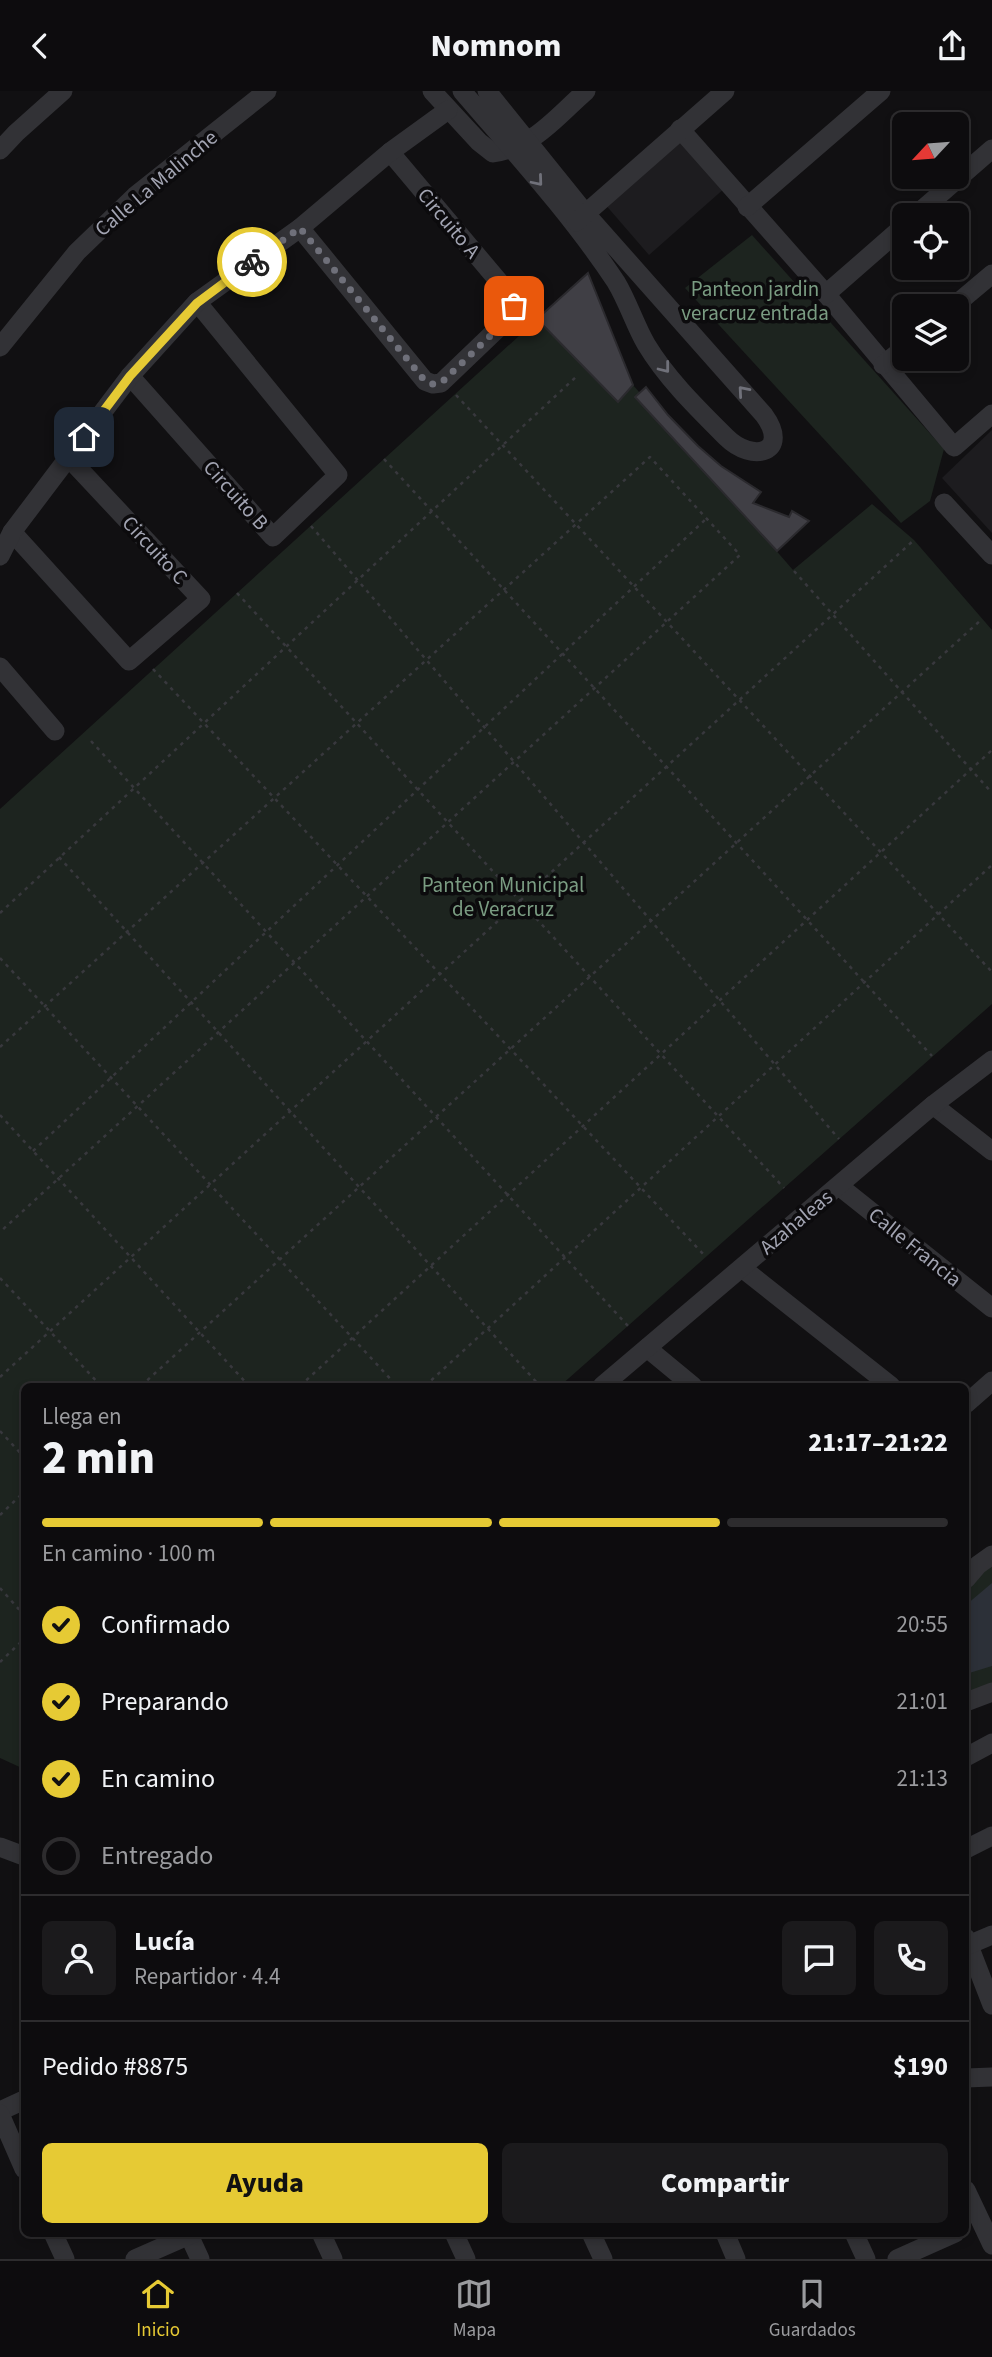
<!DOCTYPE html>
<html lang="es">
<meta charset="utf-8">
<style>
:root{--surface:#0d0c0e;--page:#1b1a1c;--text:#f1f3f6;--muted:#9a9b9e;--line:#2d2c2e;--accent:#e6ca34}
body{margin:0;font-family:"Source Sans 3",sans-serif;background:var(--page);color:var(--text);height:100vh;display:flex;flex-direction:column;font-size:26px;white-space:nowrap}
*{box-sizing:border-box;margin:0}
p{font-size:23px;color:var(--muted)}
.icon{flex:none;width:38px;height:38px;fill:none;stroke:currentColor;stroke-width:2;stroke-linecap:round;stroke-linejoin:round}
.map{position:relative;flex:1;overflow:hidden}
.panel{position:absolute;left:21px;top:1292px;width:948px;height:854px;display:flex;flex-direction:column;background:var(--surface);border-radius:10px;box-shadow:0 4px 10px #0003,0 0 0 2px var(--line)}
.panel>*{flex:none}
.needle{width:46px;rotate:244deg}
.tools{position:absolute;left:892px;top:21px;display:grid;gap:14px}
.tools a{display:grid;place-items:center;width:77px;height:77px;border-radius:10px;background:var(--surface);box-shadow:0 4px 10px #0003,0 0 0 2px var(--line);font-size:35px}
.pin{position:absolute;display:grid;place-items:center;width:60px;height:60px;color:#fff;margin:-30px;border-radius:14px;box-shadow:0 4px 10px #0006}
.courier{position:absolute;display:grid;place-items:center;width:70px;height:70px;margin:-35px;border:5px solid #e6ca34;border-radius:50%;background:#fff;color:#222;box-shadow:0 2px 9px #0007}
.summary em{font-style:normal;font-weight:800}
.summary div{display:flex;flex-direction:column-reverse}
.summary{display:flex;align-items:center;justify-content:space-between;height:119px;padding:0 21px}
h1{font-size:46px;font-weight:800;line-height:52px}
.bar{display:grid;grid-template-columns:repeat(4,1fr);gap:10px 7px;align-content:center;height:84px;padding:0 21px}
.bar i{height:9px;border-radius:5px;background:var(--line)}
.bar .active{background:var(--accent)}
.bar p{grid-column:span 4}
.line{display:flex;align-items:center;gap:18px;padding:0 21px;border-top:2px solid var(--line)}
.line div{flex:1}
.round{display:grid;place-items:center;flex:none;width:74px;height:74px;border-radius:10px;background:var(--page)}
ol{padding:0 21px;list-style:none}
li{display:flex;align-items:center;gap:21px;height:77px}
li p{margin-inline-start:auto}
li .icon{padding:7px;border-radius:50%;background:var(--accent);color:#111;stroke-width:4}
li:last-child{color:var(--muted)}
li i{width:38px;height:38px;border:4px solid var(--line);border-radius:50%}
.primary-button{display:flex;gap:14px;margin-top:auto;padding:14px 21px}
.primary-button a{flex:1;height:80px;border-radius:10px;background:var(--accent);color:#111;font-size:28px;font-weight:800;line-height:80px;text-align:center}
.primary-button a+a{background:var(--page);color:var(--text)}
header{display:flex;justify-content:space-between;align-items:center;height:91px;padding:0 21px;background:var(--surface);font-size:32px;font-weight:800}
.tab-bar{display:flex;justify-content:space-around;align-items:center;height:98px;border-top:2px solid var(--line);background:var(--surface);font-size:19px;color:var(--muted)}
.tab-bar a{display:grid;justify-items:center;gap:4px}
.tab-bar .active{color:var(--accent)}
.map>svg:first-child{display:block}
.built{fill:#1d1c1f}
.green{fill:#1d241f}
.water{fill:#2c3038}
.building{fill:#403f45;stroke:#2b2a2e;stroke-width:2}
.lines{fill:none;stroke-linecap:round;stroke-linejoin:round}
.path{stroke:#38383d;stroke-width:2.5;stroke-dasharray:3.5 5;stroke-linecap:butt}
.minor{stroke:#323236;stroke-width:19}
.oneway{stroke:#70717a}
.done{stroke:#6f707a;stroke-width:7;stroke-dasharray:0 12.6}
.route{stroke:#e6ca34;stroke-width:9}
.labels{text-anchor:middle;dominant-baseline:central;stroke-width:7;stroke-linejoin:round;paint-order:stroke}
.street-label{font-size:21px;fill:#a2a4b2;stroke:#0c0b0d}
.park-label{font-size:21px;fill:#7a9c82;stroke:#0c0b0d}
</style>
<header><svg class="icon" aria-label="back" viewBox="0 0 24 24"><path d="M15 5l-7 7 7 7"/></svg>Nomnom<svg class="icon" aria-label="share" viewBox="0 0 24 24"><path d="M12 15V3M7 8l5-5 5 5M5 13v7h14v-7"/></svg></header>
<div class="map">
<svg width="992" height="2168" viewBox="0 0 992 2168">
<rect width="100%" height="100%" fill="#111012"/>
<!-- built -->
<g class="built">
<polygon points="680,44 726,96 649,164 604,112"/>
<polygon points="992,339 992,442 942,387"/>
</g>
<!-- green -->
<g class="green">
<polygon points="752,144 944,358 930,410 901,432 685,197"/>
<polygon points="588,182 633,294 793,479 872,413 914,449 992,539 992,913 560,1295 24,1295 24,1678 0,1667 0,718"/>
<polygon points="992,1468 992,1601 966,1616 966,1489"/>
</g>
<!-- water -->
<polygon class="water" points="992,1492 992,1575 966,1583 966,1514"/>
<!-- building -->
<g class="building">
<polygon points="588,182 633,294 618,311 537,228"/>
<polygon points="646,296 668,324 698,355 721,375 761,401 753,412 789,426 792,420 809,430 777,460 635,306"/>
</g>
<g class="lines">
<!-- path -->
<g class="path">
<polyline points="456,304 992,881"/>
<polyline points="384,368 932,965"/>
<polyline points="311,435 839,1048"/>
<polyline points="794,480 992,702"/>
<polyline points="237,502 784,1097"/>
<polyline points="153,578 706,1166"/>
<polyline points="91,650 628,1235"/>
<polyline points="59,766 540,1295"/>
<polyline points="0,822 577,285"/>
<polyline points="0,867 397,1295"/>
<polyline points="0,956 650,366 740,464 0,1141"/>
<polyline points="0,1024 249,1295"/>
<polyline points="33,1060 707,427"/>
<polyline points="0,1187 101,1295"/>
<polyline points="0,1286 914,449"/>
<polyline points="141,1295 982,528"/>
<polyline points="300,1295 992,659"/>
<polyline points="425,1295 992,774"/>
<polyline points="0,1340 24,1366"/>
<polyline points="0,1424 24,1401"/>
<polyline points="0,1497 24,1524"/>
<polyline points="0,1571 24,1548"/>
</g>
<!-- minor -->
<g class="minor">
<path d="M432,0L479,51L493,62C535,55 555,27 586,0"/>
<path d="M462,0C515,62 571,123 616,191C628,211 635,234 646,253C667,288 698,318 726,346C753,373 791,361 764,324L586,123L487,0"/>
<polyline points="680,38 826,203 954,356 992,323"/>
<polyline points="0,59 16,42 63,0"/>
<polyline points="747,116 881,0"/>
<polyline points="916,124 992,58"/>
<polyline points="576,131 725,0"/>
<polyline points="300,137 425,290 433,293 441,292 513,223 514,214 511,205 390,61"/>
<polyline points="826,203 905,134"/>
<polyline points="954,215 992,183"/>
<polyline points="0,256 77,161 135,105 267,0"/>
<polyline points="883,274 905,256"/>
<polyline points="130,285 273,446 338,384 197,211"/>
<polyline points="944,412 992,464"/>
<polyline points="12,441 129,570 201,508 68,366"/>
<polyline points="0,465 12,441 130,285 197,211 300,137 390,61 448,19"/>
<polyline points="0,576 55,640"/>
<polyline points="933,1014 992,1060"/>
<polyline points="839,1095 992,1217"/>
<polyline points="742,1177 891,1295"/>
<polyline points="647,1257 693,1295"/>
<polyline points="602,1295 933,1014 992,969"/>
<polyline points="966,1313 992,1290"/>
<polyline points="966,1488 978,1474 992,1464"/>
<polyline points="966,1611 992,1601"/>
<polyline points="966,1666 992,1652"/>
<polyline points="0,1756 24,1765"/>
<polyline points="966,1758 992,1745"/>
<polyline points="966,1847 992,1914"/>
<polyline points="966,1855 992,1844"/>
<polyline points="966,1987 992,1986"/>
<polyline points="0,2020 24,2009"/>
<polyline points="0,2023 24,2078"/>
<polyline points="966,2099 992,2154"/>
<polyline points="53,2142 65,2168"/>
<polyline points="188,2142 200,2168"/>
<polyline points="321,2142 333,2168"/>
<polyline points="454,2142 466,2168"/>
<polyline points="591,2142 603,2168"/>
<polyline points="725,2142 736,2168"/>
<polyline points="854,2142 866,2168"/>
<polyline points="135,2168 194,2142"/>
<polyline points="897,2168 955,2142"/>
</g>
</g>
<!-- one-way arrows -->
<defs><path id="oneway-chevron" d="M-2-3.5L2.5 0L-2 3.5" fill="none" stroke-width="1.6" stroke-linecap="round" stroke-linejoin="round" transform="scale(1.75)"/></defs>
<g class="oneway">
<use href="#oneway-chevron" transform="translate(538 90) rotate(50)"/>
<use href="#oneway-chevron" transform="translate(665 277) rotate(52)"/>
<use href="#oneway-chevron" transform="translate(743 300) rotate(-131)"/>
</g>
<g class="lines">
<!-- done -->
<polyline class="done" points="252,171 300,137 425,290 433,293 441,292 513,223 514,215"/>
<!-- route -->
<polyline class="route" points="84,346 130,285 197,212 252,171"/>
</g>
<g class="labels">
<!-- street labels -->
<g class="street-label">
<text transform="translate(156 92) rotate(-40)">Calle La Malinche</text>
<text transform="translate(449 132) rotate(50)">Circuito A</text>
<text transform="translate(236 404) rotate(48)">Circuito B</text>
<text transform="translate(155 459) rotate(47)">Circuito C</text>
<text transform="translate(796 1131) rotate(-40)">Azahaleas</text>
<text transform="translate(915 1156) rotate(39)">Calle Francia</text>
</g>
<!-- park labels -->
<g class="park-label">
<text x="755" y="198">Panteon jardin<tspan x="755" dy="24">veracruz entrada</tspan></text>
<text x="503" y="794">Panteon Municipal<tspan x="503" dy="24">de Veracruz</tspan></text>
</g>
</g>
</svg>
<div class="tools">
<a><svg class="needle" viewBox="-14 -14 28 28"><path d="M0-13l5 13h-10z" fill="#e53935"/><path d="M0 13l5-13h-10z" fill="#9a9b9e"/></svg></a>
<a><svg class="icon" aria-label="locate" viewBox="0 0 24 24"><circle cx="12" cy="12" r="6"/><path d="M12 2v4M12 18v4M2 12h4M18 12h4"/></svg></a>
<a><svg class="icon" aria-label="layers" viewBox="0 0 24 24"><path d="M12 4l9 5-9 5-9-5zM3 14l9 5 9-5"/></svg></a>
</div>
<div class="pin" style="left:514px;top:215px;background:#ea580c"><svg class="icon" aria-label="bag" viewBox="0 0 24 24"><path d="M5 8h14l-1 12H6zM9 8a3 3 0 0 1 6 0"/></svg></div>
<div class="pin" style="left:84px;top:346px;background:#1f2937"><svg class="icon" aria-label="home" viewBox="0 0 24 24"><path d="M3 11l9-7 9 7M6 9v11h12V9"/></svg></div>
<div class="courier" style="left:252px;top:171px"><svg class="icon" aria-label="bike" viewBox="0 0 24 24"><circle cx="6" cy="16" r="4"/><circle cx="18" cy="16" r="4"/><path d="M6 16l4-8h5l3 8M10 8l3 8H6M13 5h3"/></svg></div>
<section class="panel">
<div class="summary"><div><h1>2 min</h1><p>Llega en</p></div><em>21:17–21:22</em></div>
<div class="bar"><i class="active"></i><i class="active"></i><i class="active"></i><i></i><p>En camino · 100 m</p></div>
<ol>
<li><svg class="icon" aria-label="check" viewBox="0 0 24 24"><path d="M5 12l5 5 9-10"/></svg>Confirmado<p>20:55</p></li>
<li><svg class="icon" aria-label="check" viewBox="0 0 24 24"><path d="M5 12l5 5 9-10"/></svg>Preparando<p>21:01</p></li>
<li><svg class="icon" aria-label="check" viewBox="0 0 24 24"><path d="M5 12l5 5 9-10"/></svg>En camino<p>21:13</p></li>
<li><i></i>Entregado</li>
</ol>
<div class="line" style="height:126px"><a class="round"><svg class="icon" aria-label="person" viewBox="0 0 24 24"><circle cx="12" cy="8" r="4"/><path d="M4 21q1-7 8-7t8 7"/></svg></a><div><b>Lucía</b><p>Repartidor · 4.4</p></div><a class="round"><svg class="icon" aria-label="chat" viewBox="0 0 24 24"><path d="M4 5h16v11H9l-5 4z"/></svg></a><a class="round"><svg class="icon" aria-label="phone" viewBox="0 0 24 24"><path d="M5 4h4l2 5-3 2q2 4 5 5l2-3 5 2v4C11 20 4 13 5 4z"/></svg></a></div>
<div class="line" style="height:91px"><div>Pedido #8875</div><b>$190</b></div>
<div class="primary-button"><a>Ayuda</a><a>Compartir</a></div>
</section>
</div>
<nav class="tab-bar">
<a class="active"><svg class="icon" aria-label="home" viewBox="0 0 24 24"><path d="M3 11l9-7 9 7M6 9v11h12V9"/></svg>Inicio</a>
<a><svg class="icon" aria-label="map" viewBox="0 0 24 24"><path d="M3 6l6-2 6 2 6-2v14l-6 2-6-2-6 2zM9 4v14M15 6v14"/></svg>Mapa</a>
<a><svg class="icon" aria-label="saved" viewBox="0 0 24 24"><path d="M7 4h10v16l-5-4-5 4z"/></svg>Guardados</a>
</nav>
